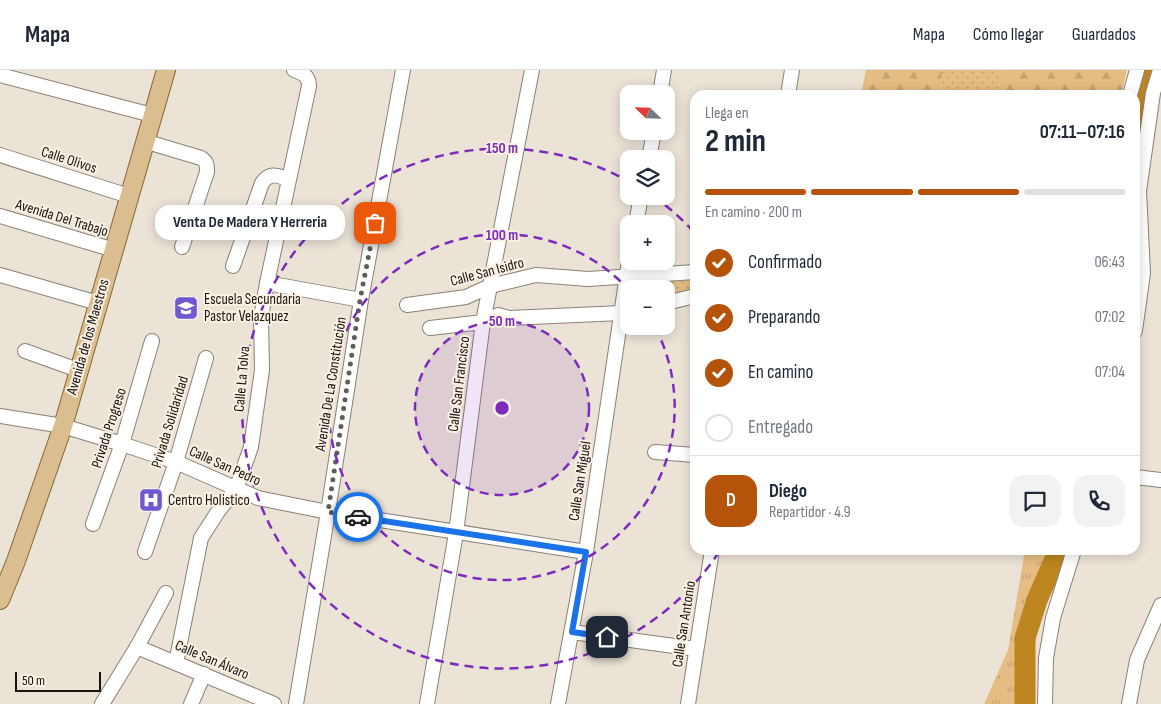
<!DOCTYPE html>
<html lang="es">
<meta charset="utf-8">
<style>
:root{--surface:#fff;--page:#f2f2f3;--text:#1f2937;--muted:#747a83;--line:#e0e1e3;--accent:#b45309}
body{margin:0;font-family:"Sofia Sans Condensed",sans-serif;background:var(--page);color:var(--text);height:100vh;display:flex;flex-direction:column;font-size:19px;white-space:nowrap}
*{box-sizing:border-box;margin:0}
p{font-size:16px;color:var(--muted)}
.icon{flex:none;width:28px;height:28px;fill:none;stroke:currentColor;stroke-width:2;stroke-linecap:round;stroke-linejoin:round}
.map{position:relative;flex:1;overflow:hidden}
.drawer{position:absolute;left:690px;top:20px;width:450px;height:465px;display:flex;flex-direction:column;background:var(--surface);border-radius:15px;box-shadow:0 2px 12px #0003}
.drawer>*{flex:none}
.needle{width:32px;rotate:293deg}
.buttons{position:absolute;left:620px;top:15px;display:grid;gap:10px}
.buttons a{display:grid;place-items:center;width:55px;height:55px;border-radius:10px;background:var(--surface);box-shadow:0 2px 12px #0003;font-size:25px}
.scale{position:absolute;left:15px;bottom:12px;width:86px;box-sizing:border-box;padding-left:5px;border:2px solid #171410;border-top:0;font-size:14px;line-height:18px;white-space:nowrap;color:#171410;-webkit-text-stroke:4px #faf1e4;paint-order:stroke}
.pin{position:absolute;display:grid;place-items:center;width:42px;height:42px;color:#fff;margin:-21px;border-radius:10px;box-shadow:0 2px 8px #0006}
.courier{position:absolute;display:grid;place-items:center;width:50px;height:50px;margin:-25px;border:4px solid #1a73e8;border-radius:50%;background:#fff;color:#222;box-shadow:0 1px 6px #0007}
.bubble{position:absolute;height:35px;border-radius:15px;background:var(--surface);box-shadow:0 2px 12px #0003;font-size:16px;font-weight:700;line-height:35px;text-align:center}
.head em{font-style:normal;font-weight:700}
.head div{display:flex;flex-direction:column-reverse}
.head{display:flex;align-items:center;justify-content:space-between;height:85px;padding:0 15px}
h1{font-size:32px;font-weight:700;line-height:38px}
.bar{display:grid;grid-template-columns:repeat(4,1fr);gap:8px 5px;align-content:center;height:60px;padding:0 15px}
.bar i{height:6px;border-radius:4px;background:var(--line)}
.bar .active{background:var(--accent)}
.bar p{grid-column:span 4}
.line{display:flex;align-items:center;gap:12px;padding:0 15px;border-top:1px solid var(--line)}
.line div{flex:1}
.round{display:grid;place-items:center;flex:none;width:52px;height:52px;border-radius:15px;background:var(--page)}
ol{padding:0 15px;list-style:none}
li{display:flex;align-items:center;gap:15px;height:55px}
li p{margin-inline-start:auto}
li .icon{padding:5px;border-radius:50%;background:var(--accent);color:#fff;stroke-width:4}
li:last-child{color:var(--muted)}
li i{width:28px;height:28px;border:2px solid var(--line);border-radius:50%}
header{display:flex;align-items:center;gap:30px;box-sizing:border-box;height:70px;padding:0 25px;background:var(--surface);border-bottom:1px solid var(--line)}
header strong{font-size:24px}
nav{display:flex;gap:28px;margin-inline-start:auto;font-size:18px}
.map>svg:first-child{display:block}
.grass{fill:url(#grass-tufts)}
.forest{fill:url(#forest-firs)}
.park{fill:url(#park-dots)}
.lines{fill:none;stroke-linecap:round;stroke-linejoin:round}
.river{stroke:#bc8520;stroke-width:21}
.minor-casing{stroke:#898176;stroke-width:16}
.major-casing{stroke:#866632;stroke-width:20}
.minor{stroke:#fff;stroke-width:14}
.major{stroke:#dabe8f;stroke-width:18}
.done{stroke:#625c56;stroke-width:5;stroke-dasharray:0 9}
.route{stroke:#1a73e8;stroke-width:6}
.ring{fill:none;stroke:#7b2cbf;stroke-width:2.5;stroke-dasharray:9 6}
.labels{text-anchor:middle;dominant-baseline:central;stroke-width:4;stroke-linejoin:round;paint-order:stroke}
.street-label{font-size:15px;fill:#171410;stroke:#faf1e4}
.poi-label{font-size:15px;fill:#171410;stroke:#faf1e4;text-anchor:start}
.centre{fill:#7b2cbf;stroke:#faf1e4;stroke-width:2.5}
.ring-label{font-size:15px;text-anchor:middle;font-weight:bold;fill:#7b2cbf;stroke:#faf1e4;stroke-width:4;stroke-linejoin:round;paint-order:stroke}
</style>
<header>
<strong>Mapa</strong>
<nav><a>Mapa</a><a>Cómo llegar</a><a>Guardados</a></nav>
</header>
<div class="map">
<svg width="1161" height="634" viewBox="0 0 1161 634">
<defs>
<pattern id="grass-tufts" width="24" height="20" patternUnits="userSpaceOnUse" patternTransform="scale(1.25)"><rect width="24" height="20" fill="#e5bd83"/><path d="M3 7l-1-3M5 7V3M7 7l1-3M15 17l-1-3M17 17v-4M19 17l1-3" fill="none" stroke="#c4a270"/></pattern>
<pattern id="forest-firs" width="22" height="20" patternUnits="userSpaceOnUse" patternTransform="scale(1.25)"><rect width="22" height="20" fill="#e5bd83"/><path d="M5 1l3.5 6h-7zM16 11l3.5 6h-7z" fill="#c4a270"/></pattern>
<pattern id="park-dots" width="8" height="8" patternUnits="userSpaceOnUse" patternTransform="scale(1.25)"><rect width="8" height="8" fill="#e5bd83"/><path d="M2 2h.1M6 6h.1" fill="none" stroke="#c4a270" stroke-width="1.8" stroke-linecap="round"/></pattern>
</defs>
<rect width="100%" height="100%" fill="#ece3d7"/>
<!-- grass -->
<polygon class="grass" points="1025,480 1054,480 1034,528 1021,567 1021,634 984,634 1008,580"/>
<!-- forest -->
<g class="forest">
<polygon points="866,0 942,0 941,25 861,25"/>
<polygon points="1002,0 1127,0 1121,25 998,25"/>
</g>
<!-- park -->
<g class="park">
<polygon points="942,0 1002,0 998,25 941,25"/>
<polygon points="695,203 695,228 666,232 666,219 632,219 632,209"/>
</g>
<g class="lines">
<!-- river -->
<g class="river">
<polyline points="1135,49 1138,31 1150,0"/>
<polyline points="1025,634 1025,568 1037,530 1059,480"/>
</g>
<defs>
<g id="minor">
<polyline points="0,5 152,45"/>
<polyline points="660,24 664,0"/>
<polyline points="788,25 792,0"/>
<polyline points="1130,25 1137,0"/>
<path d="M144,71L201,88C207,92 207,95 207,102L182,177"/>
<polyline points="0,85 129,126"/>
<polyline points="649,89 654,61"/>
<polyline points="0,146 114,180"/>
<polyline points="636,154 641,126"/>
<path d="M233,196L262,113C270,102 276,105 288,109"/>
<polyline points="0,205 98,233"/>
<polyline points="267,213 361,230"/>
<polyline points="666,233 695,226"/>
<polyline points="407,235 466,227 490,216 536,205 588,209 695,202"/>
<polyline points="430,258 483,252 498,245 509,248 622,243 629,242"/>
<polyline points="1135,261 1143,203 1139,121 1153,23 1160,0"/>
<polyline points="25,281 78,300"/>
<polyline points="0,346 63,356 122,374 176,392 258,428 328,442 586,482"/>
<polyline points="655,382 695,385"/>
<polyline points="1135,407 1161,410"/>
<polyline points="93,454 122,374 152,271"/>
<polyline points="145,482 176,392 206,288"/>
<polyline points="572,562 696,579"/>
<polyline points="137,577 274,634"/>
<path d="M176,593L201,468L219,440L236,419L251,377L262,300L261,247L267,213L309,16C309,6 303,3 294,0"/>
<polyline points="102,634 137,577 166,523"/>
<polyline points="191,634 204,604"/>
<polyline points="296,634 328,442 361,230 403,0"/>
<polyline points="427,634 456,463 483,252 532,0"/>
<polyline points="558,634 586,482 629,191"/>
<polyline points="688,634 712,480"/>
<polyline points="1045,634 1046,588 1053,548 1074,480"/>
<polyline points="1129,634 1137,590 1161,535"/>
</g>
<polyline id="major" points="0,530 16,491 63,356 166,0"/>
</defs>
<!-- minor casing -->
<use href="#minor" class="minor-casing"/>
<!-- major casing -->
<use href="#major" class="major-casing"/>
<!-- minor -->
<use href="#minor" class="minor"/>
<!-- major -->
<use href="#major" class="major"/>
</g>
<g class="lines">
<!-- done -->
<polyline class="done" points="358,447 328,442 360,230 375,153"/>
<!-- route -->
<polyline class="route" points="358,447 586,482 572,562 607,567"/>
</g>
<!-- distance rings -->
<circle cx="502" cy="338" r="87" fill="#7b2cbf" fill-opacity=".12"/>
<g class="ring">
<circle cx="502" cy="338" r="87"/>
<path d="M655 257A173 173 0 1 1 629 220"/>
<path d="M719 482A260 260 0 1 1 628 111M653 126A260 260 0 0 1 694 162"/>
</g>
<!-- icons -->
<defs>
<symbol id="school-square" viewBox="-11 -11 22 22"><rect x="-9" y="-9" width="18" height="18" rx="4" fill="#6e59d2" stroke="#faf1e4"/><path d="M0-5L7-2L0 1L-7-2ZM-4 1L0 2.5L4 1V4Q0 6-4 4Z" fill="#fff"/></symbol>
<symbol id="hospital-square" viewBox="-11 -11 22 22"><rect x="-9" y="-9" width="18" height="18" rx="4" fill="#6e59d2" stroke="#faf1e4"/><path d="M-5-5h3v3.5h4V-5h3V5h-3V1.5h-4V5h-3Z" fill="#fff"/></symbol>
</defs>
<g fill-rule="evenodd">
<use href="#school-square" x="172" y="224" width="28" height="28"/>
<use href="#hospital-square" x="137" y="416" width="28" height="28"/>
</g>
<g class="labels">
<!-- street labels -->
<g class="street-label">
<text transform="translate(69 90) rotate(18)">Calle Olivos</text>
<text transform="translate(62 148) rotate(17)">Avenida Del Trabajo</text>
<text transform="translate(487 202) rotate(-15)">Calle San Isidro</text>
<text transform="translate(88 267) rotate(-74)">Avenida de los Maestros</text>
<text transform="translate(242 309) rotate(-85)">Calle La Tolva</text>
<text transform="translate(331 314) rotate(-81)">Avenida De La Constitución</text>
<text transform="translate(459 314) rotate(-83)">Calle San Francisco</text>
<text transform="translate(170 352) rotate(-73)">Privada Solidaridad</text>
<text transform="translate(109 358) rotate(-72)">Privada Progreso</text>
<text transform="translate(225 396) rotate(24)">Calle San Pedro</text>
<text transform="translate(580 411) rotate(-81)">Calle San Miguel</text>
<text transform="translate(684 554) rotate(-81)">Calle San Antonio</text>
<text transform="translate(212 590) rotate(23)">Calle San Álvaro</text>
</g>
<!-- poi labels -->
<g class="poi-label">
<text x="204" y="229">Escuela Secundaria<tspan x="204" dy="17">Pastor Velazquez</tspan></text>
<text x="168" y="430">Centro Holistico</text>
</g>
</g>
<circle cx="502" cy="338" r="8" class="centre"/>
<g class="ring-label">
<text x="502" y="83">150 m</text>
<text x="502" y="170">100 m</text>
<text x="502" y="256">50 m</text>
</g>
</svg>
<div class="buttons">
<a><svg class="needle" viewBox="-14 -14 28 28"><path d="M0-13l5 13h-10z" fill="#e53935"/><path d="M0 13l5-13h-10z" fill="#747a83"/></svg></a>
<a><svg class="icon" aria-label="layers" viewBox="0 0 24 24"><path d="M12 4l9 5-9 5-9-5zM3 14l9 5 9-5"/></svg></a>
<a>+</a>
<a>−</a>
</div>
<div class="scale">50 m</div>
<div class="pin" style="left:375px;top:153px;background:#ea580c"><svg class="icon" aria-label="bag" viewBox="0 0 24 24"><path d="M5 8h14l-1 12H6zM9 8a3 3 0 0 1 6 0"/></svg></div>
<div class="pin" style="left:607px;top:567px;background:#1f2937"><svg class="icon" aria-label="home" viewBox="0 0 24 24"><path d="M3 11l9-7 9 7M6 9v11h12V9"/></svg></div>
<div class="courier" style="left:358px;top:447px"><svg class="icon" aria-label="car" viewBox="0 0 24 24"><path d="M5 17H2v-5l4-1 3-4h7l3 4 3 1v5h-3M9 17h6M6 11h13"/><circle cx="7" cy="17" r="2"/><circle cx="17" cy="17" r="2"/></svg></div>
<div class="bubble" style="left:155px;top:135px;width:190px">Venta De Madera Y Herreria</div>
<section class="drawer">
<div class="head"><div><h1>2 min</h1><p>Llega en</p></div><em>07:11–07:16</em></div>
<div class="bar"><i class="active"></i><i class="active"></i><i class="active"></i><i></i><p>En camino · 200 m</p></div>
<ol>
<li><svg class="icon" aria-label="check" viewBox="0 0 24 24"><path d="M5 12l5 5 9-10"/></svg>Confirmado<p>06:43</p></li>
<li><svg class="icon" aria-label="check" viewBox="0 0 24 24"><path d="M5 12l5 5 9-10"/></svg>Preparando<p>07:02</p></li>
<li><svg class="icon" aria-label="check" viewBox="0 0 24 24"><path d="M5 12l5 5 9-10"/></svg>En camino<p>07:04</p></li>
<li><i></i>Entregado</li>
</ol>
<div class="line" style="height:90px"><b class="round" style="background:var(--accent);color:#fff">D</b><div><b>Diego</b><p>Repartidor · 4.9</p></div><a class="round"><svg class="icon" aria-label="chat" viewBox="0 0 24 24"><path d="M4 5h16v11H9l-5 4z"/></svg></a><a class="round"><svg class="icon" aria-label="phone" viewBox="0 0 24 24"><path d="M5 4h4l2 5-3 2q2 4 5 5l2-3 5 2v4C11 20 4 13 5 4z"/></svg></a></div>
</section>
</div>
